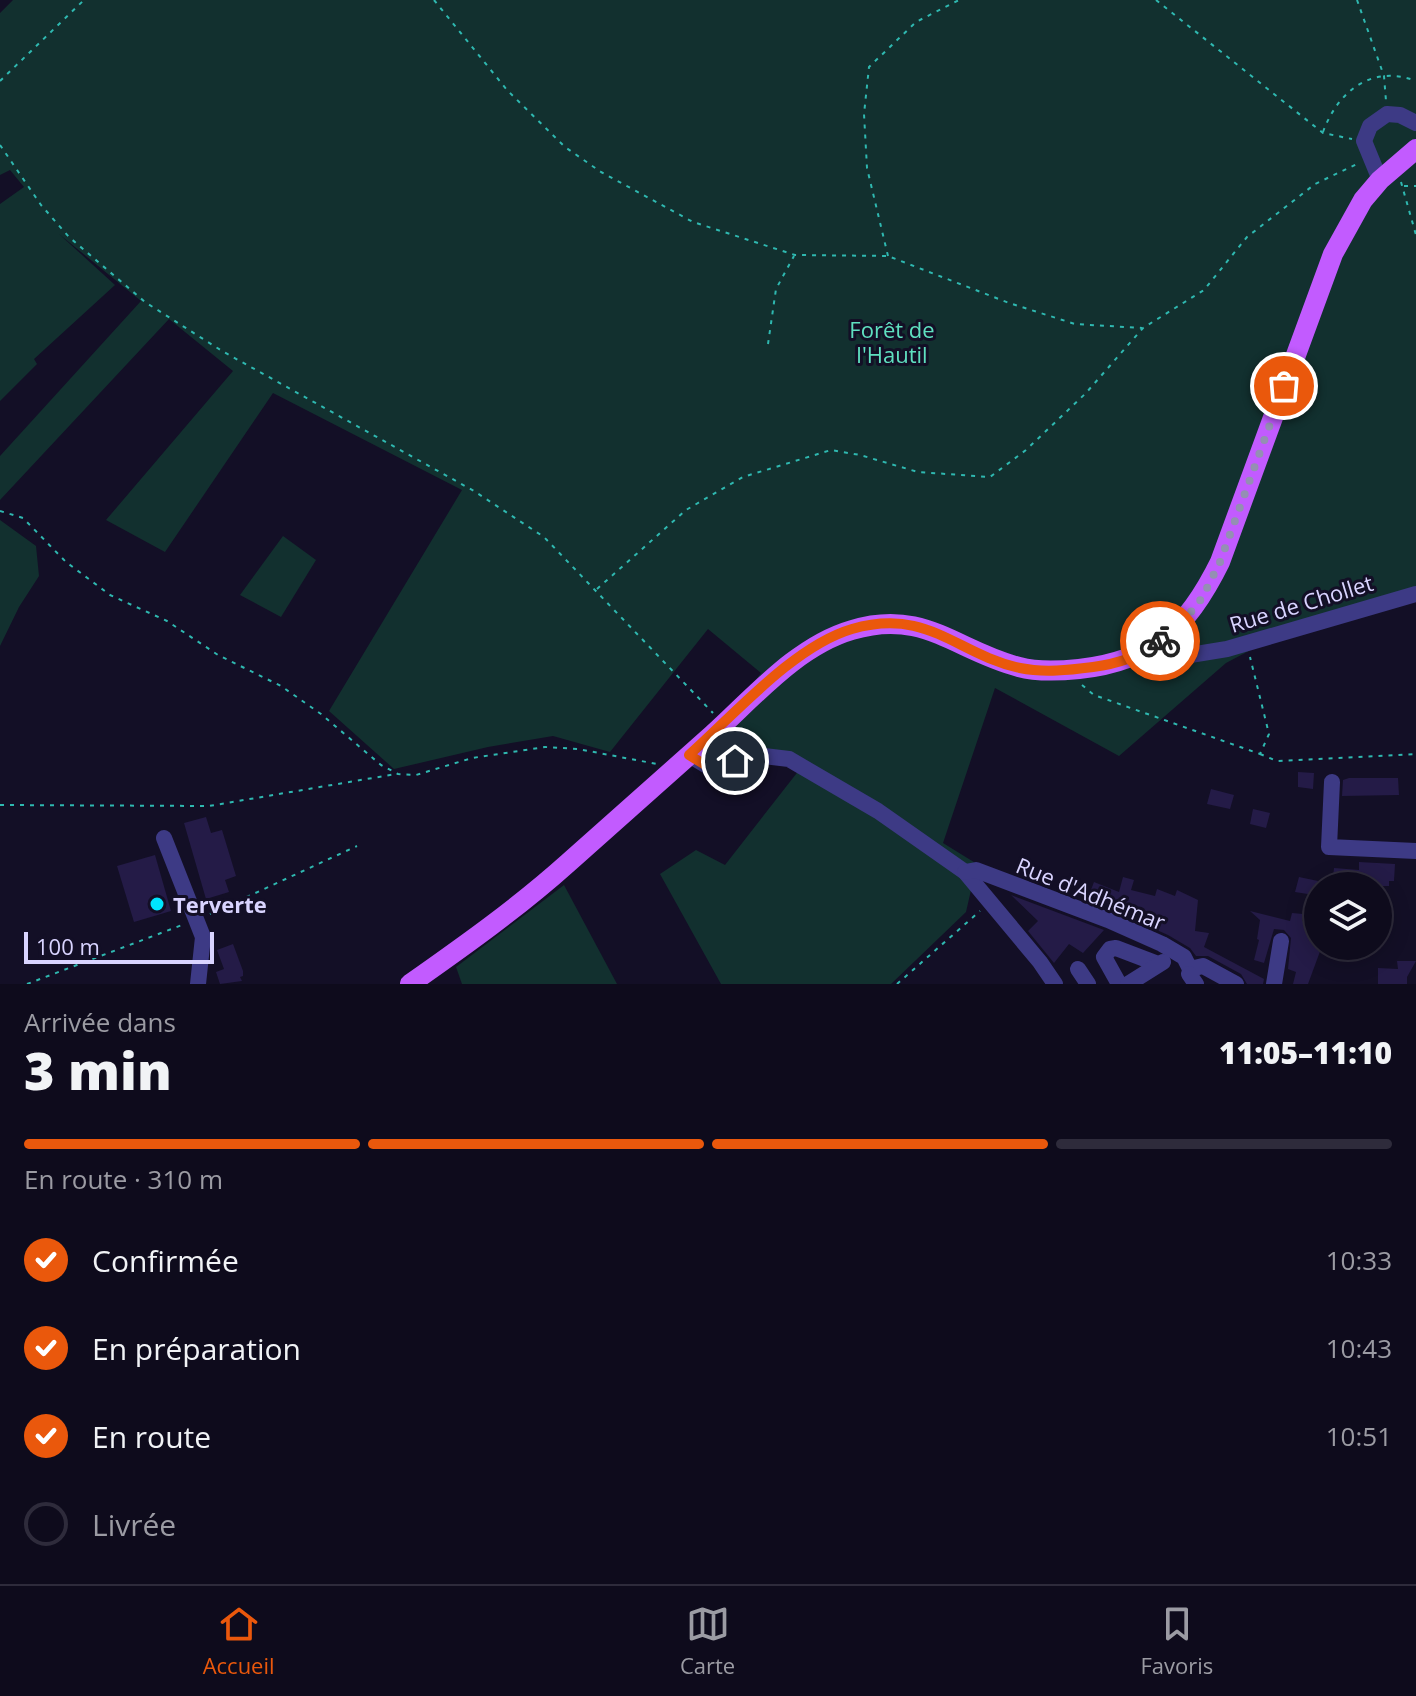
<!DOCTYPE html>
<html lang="fr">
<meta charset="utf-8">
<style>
:root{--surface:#0e0b1c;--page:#171425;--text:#f1f3f6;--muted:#9b9ba3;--line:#2e2b3b;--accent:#ea580c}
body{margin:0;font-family:"Open Sans",sans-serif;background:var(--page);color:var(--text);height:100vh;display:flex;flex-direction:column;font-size:30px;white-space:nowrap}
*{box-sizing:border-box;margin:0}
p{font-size:26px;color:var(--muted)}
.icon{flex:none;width:44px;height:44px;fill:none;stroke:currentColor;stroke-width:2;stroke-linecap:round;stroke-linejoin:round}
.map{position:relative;height:984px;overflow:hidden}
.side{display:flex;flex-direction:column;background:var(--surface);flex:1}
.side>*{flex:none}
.controls{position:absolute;left:1304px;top:872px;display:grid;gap:16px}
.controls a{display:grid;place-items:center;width:88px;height:88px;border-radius:50%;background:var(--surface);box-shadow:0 4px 20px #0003,0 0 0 2px var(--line);font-size:40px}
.scale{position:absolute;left:24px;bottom:20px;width:190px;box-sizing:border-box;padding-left:8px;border:4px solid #d9d4ff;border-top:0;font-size:22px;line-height:28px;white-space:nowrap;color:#d9d4ff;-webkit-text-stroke:6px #130f26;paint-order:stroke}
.pin{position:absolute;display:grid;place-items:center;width:68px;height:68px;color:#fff;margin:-34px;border:4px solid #fff;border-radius:50%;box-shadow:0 2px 8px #0007}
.courier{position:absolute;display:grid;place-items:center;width:80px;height:80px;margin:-40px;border:6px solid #ea580c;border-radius:50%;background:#fff;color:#222;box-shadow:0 2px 10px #0007}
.head em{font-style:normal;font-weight:800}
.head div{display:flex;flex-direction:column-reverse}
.head{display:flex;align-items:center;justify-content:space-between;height:136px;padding:0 24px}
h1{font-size:52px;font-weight:800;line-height:60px}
.bar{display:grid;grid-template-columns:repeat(4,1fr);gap:12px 8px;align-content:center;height:96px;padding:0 24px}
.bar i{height:10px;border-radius:6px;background:var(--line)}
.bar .on{background:var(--accent)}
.bar p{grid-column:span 4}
ol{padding:0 24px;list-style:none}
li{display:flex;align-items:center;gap:24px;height:88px}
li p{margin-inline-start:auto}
li .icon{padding:8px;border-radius:50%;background:var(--accent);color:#fff;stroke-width:4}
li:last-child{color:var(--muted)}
li i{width:44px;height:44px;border:4px solid var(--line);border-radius:50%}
.menu{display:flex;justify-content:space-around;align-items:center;height:112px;border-top:2px solid var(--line);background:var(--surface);font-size:22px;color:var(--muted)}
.menu a{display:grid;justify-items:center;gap:4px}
.menu .on{color:var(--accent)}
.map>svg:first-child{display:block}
.green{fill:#12302f}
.building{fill:#241b47}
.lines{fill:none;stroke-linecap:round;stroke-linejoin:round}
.path{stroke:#2fb8b0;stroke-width:2;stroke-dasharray:4 6;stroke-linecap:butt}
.minor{stroke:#3d3a85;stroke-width:16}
.major{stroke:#c25bff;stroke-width:20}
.done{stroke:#948fb3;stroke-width:8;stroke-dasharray:0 14.4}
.route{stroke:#ea580c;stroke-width:10}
.poi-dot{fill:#00e5ff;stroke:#130f26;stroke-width:3}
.labels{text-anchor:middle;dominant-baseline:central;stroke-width:6;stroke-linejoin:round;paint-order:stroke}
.park-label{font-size:22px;fill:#5fe0c0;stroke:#130f26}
.street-label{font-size:22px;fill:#d9d4ff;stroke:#130f26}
.poi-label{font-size:22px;font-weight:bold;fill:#d9d4ff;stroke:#130f26;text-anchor:start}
</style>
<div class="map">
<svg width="1416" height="984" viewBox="0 0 1416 984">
<rect width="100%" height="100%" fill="#130f26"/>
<!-- green -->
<g class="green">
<polygon points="13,0 1416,0 1416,595 1279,635 1226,663 1119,756 995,688 943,843 977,864 966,912 891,984 721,984 660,874 696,850 725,865 807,760 713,756 712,735 761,673 708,629 610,752 553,736 488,747 394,769 329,711 462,490 273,393 165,552 106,520 233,371 169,319 0,500 0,456 141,301 59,234 115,285 34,359 37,364 0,401 0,204 24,187 10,170 0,175 0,13"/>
<polygon points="0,520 36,546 39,576 19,607 0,646"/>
<polygon points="283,536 316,560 281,617 240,595"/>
<polygon points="564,885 617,984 462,984 456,967"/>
</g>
<!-- building -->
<g class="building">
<polygon points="1298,772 1314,773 1313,789 1298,787"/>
<polygon points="1349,778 1398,778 1399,795 1342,796 1343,780"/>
<polygon points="1211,789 1234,795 1230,809 1207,804"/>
<polygon points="1253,809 1270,813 1266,828 1250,824"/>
<polygon points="206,817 211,833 222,830 236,876 225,880 229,892 206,899 184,823"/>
<polygon points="155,855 171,911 134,922 117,866"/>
<polygon points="1359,862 1395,864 1394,881 1389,881 1389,886 1332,886 1334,868 1359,870"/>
<polygon points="1123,877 1134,880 1131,890 1155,896 1157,889 1175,896 1177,890 1198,900 1195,931 1209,933 1204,947 1264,979 1263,984 1247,984 1241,974 1208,956 1196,956 1190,948 1168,935 1114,911 1115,906 1089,895 1094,882 1119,892"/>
<polygon points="1299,877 1318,881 1314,895 1295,892"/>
<polygon points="1011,895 1104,930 1083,953 1069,944 1054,963 1028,931 1038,921"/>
<polygon points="1250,911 1290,921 1292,913 1303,914 1302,921 1316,924 1314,934 1318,935 1318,946 1322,946 1308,984 1293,984 1296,972 1288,969 1291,938 1284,930 1274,929 1264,963 1254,960 1259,940 1257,939 1260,920"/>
<polygon points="233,944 243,971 243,976 240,977 242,981 220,984 216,972 224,969 217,950"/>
<polygon points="1397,961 1416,961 1407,977 1407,984 1378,984 1378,968 1398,969"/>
</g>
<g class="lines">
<!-- path -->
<g class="path">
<polyline points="434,0 507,90 565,147 601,172 693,222 795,255 888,256 1009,303 1075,324 1142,328"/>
<polyline points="1156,0 1323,133 1352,139"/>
<polyline points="1357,0 1384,76 1386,101"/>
<polyline points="0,81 84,0"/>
<path d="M1323,132C1338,91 1372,64 1416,81"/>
<polyline points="0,145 41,205 69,237 145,302 222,351 474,491 544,537 713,713"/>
<polyline points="1401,182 1416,235"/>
<polyline points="1404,186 1416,186"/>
<polyline points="888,256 867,168 864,114 869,67 916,22 959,0"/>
<polyline points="768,344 776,289 794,256"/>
<polyline points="0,511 23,518 66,562 110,595 167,621 218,655 281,686 321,714 381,765 398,774 416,775 472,758 545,747 578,749 657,764"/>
<polyline points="597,589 686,510 743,477 831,450 860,455 918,472 990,477 1026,450 1086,393 1143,328 1204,290 1247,237 1315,184 1357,164"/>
<polyline points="1082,685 1094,695 1260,754 1269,734 1250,657"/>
<polyline points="741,730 755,741"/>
<polyline points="1260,754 1277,761 1416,754"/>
<polyline points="0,805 209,806 396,774"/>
<polyline points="210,914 357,846"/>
<polyline points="27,984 182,925"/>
<polyline points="897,984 980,911"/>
</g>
<!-- minor -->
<g class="minor">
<polyline points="1380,180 1364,141 1370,126 1387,114 1400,115 1416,123"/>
<polyline points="1155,645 1159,650 1178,657 1227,649 1416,594"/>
<polyline points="689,755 707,766 764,756 789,759 878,811 965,872 1040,962 1055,984"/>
<polyline points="1332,782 1329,847 1416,851"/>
<polyline points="164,838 203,937 198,984"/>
<polyline points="965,872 976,870 1108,920 1162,944 1184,957 1190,969 1203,966 1236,984"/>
<polyline points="1078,969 1088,984"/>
<polyline points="1189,974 1196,984"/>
<polyline points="1119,984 1104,957 1110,949 1116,948 1158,964"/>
<polyline points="1128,984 1163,962"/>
<polyline points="1274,984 1281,941"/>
</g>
<!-- major -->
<path class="major" d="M410,984C464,946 519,907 568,863C617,820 665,777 713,734C754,697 797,646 852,630C924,608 956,651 1019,667C1037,672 1060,671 1079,669C1154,661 1188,627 1220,562L1333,254L1363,200L1380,180L1416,149"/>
</g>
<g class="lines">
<!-- done -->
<polyline class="done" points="1160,641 1182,623 1202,598 1220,562 1284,386"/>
<!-- route -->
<path class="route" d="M735,761L707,766L689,755C734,715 794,646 852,629C928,607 956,654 1020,668C1044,673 1070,670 1093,667C1116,664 1143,656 1160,641"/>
</g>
<!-- markers -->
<circle class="poi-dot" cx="157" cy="904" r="8"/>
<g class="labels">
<!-- park labels -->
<g class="park-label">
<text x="892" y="329">Forêt de<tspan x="892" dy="25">l'Hautil</tspan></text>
</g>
<!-- street labels -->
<g class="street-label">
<text transform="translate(1301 603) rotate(-17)">Rue de Chollet</text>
<text transform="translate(1091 893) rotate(22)">Rue d'Adhémar</text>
</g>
<!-- poi labels -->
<g class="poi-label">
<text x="173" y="904">Terverte</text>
</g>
</g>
</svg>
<div class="controls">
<a><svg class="icon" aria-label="layers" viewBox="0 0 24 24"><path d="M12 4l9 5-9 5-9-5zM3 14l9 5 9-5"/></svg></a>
</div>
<div class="scale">100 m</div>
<div class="pin" style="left:1284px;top:386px;background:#ea580c"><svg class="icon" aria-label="bag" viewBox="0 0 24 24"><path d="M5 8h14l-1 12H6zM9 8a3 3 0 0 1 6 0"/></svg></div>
<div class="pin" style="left:735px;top:761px;background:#1f2937"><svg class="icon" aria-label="home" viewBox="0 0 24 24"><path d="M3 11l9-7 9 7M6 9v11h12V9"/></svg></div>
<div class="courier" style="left:1160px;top:641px"><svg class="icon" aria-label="bike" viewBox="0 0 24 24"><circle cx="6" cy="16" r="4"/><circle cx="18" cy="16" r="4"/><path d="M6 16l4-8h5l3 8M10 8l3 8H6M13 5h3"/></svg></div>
</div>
<section class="side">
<div class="head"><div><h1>3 min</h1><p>Arrivée dans</p></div><em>11:05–11:10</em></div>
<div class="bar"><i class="on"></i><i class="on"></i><i class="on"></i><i></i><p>En route · 310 m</p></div>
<ol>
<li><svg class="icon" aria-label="check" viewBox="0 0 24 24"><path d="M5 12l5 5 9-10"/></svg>Confirmée<p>10:33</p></li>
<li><svg class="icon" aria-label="check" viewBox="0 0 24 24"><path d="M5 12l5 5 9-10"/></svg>En préparation<p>10:43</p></li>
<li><svg class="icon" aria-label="check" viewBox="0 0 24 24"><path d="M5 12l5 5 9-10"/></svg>En route<p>10:51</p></li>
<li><i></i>Livrée</li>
</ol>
</section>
<nav class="menu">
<a class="on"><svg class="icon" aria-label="home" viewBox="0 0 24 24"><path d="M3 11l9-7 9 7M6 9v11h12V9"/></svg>Accueil</a>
<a><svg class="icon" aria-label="map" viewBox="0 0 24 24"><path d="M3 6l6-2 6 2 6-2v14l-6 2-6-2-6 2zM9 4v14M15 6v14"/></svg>Carte</a>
<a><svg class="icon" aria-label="saved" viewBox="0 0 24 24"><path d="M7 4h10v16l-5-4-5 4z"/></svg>Favoris</a>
</nav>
